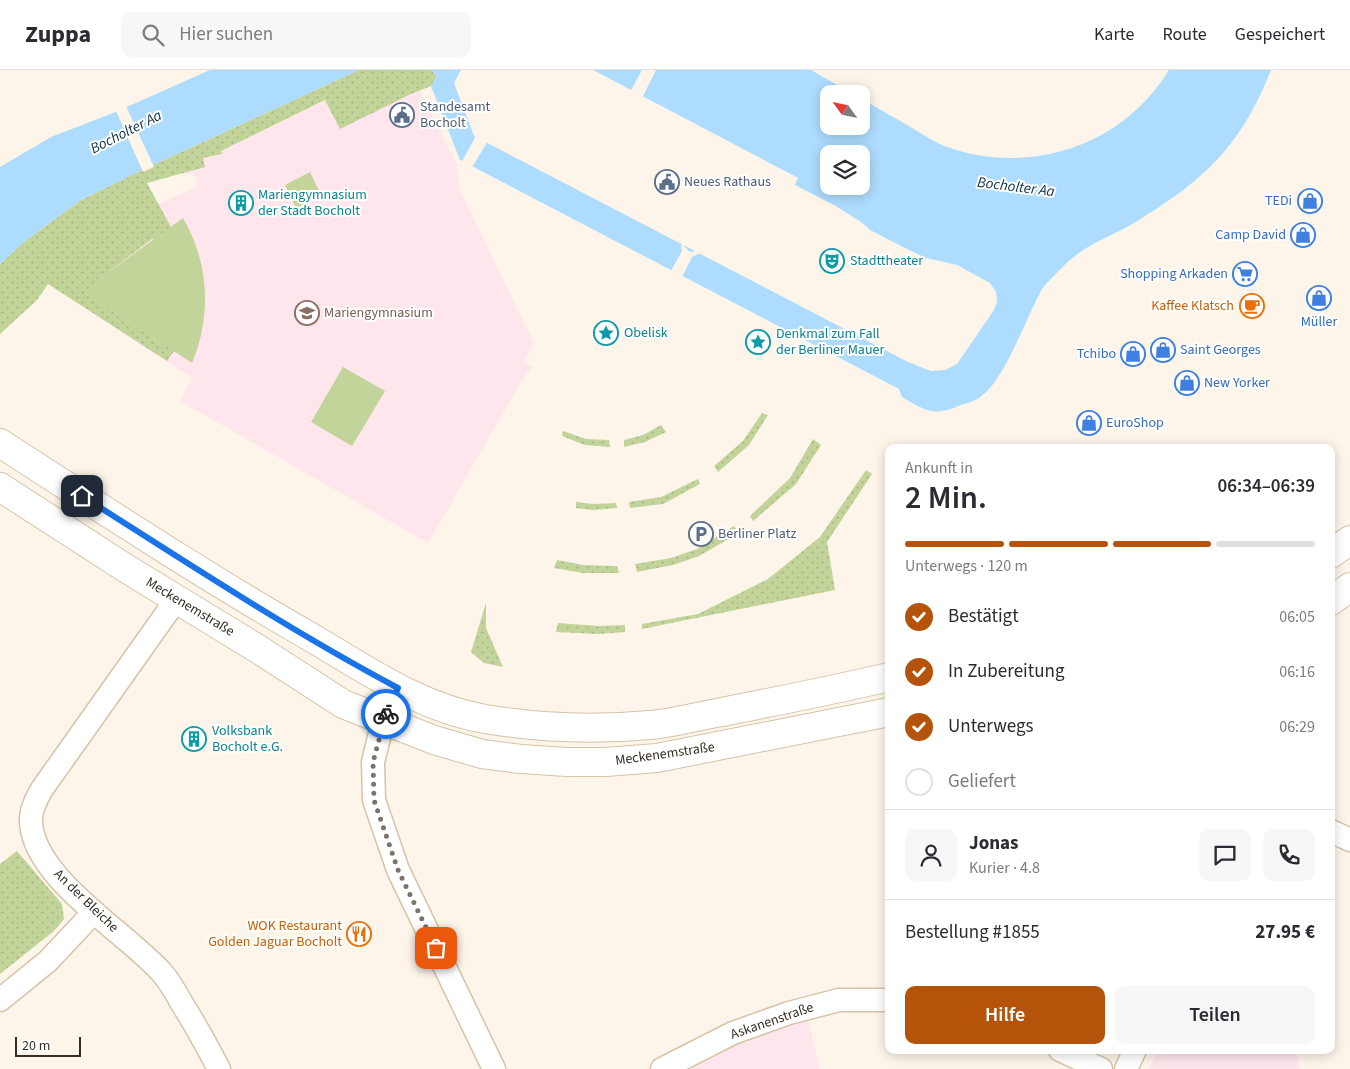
<!DOCTYPE html>
<html lang="de">
<meta charset="utf-8">
<style>
:root{--surface:#fff;--page:#f7f7f7;--text:#2b2b33;--muted:#7c7c81;--line:#e1e1e2;--accent:#b45309}
body{margin:0;font-family:"Source Sans 3",sans-serif;background:var(--page);color:var(--text);height:100vh;display:flex;flex-direction:column;font-size:19px;white-space:nowrap}
*{box-sizing:border-box;margin:0}
p{font-size:16px;color:var(--muted)}
.icon{flex:none;width:28px;height:28px;fill:none;stroke:currentColor;stroke-width:2;stroke-linecap:round;stroke-linejoin:round}
.map{position:relative;flex:1;overflow:hidden}
.drawer{position:absolute;left:885px;top:374px;width:450px;height:610px;display:flex;flex-direction:column;background:var(--surface);border-radius:10px;box-shadow:0 2px 12px #0003}
.drawer>*{flex:none}
.needle{width:32px;rotate:303deg}
.tools{position:absolute;left:820px;top:15px;display:grid;gap:10px}
.tools a{display:grid;place-items:center;width:50px;height:50px;border-radius:10px;background:var(--surface);box-shadow:0 2px 12px #0003;font-size:25px}
.scale{position:absolute;left:15px;bottom:12px;width:66px;box-sizing:border-box;padding-left:5px;border:2px solid #352d23;border-top:0;font-size:14px;line-height:18px;white-space:nowrap;color:#352d23;-webkit-text-stroke:4px #fff;paint-order:stroke}
.pin{position:absolute;display:grid;place-items:center;width:42px;height:42px;color:#fff;margin:-21px;border-radius:10px;box-shadow:0 2px 8px #0006}
.courier{position:absolute;display:grid;place-items:center;width:50px;height:50px;margin:-25px;border:4px solid #1a73e8;border-radius:50%;background:#fff;color:#222;box-shadow:0 1px 6px #0007}
.headline em{font-style:normal;font-weight:600}
.headline div{display:flex;flex-direction:column-reverse}
.headline{display:flex;align-items:center;justify-content:space-between;height:85px;padding:0 20px}
h1{font-size:32px;font-weight:600;line-height:38px}
.bar{display:grid;grid-template-columns:repeat(4,1fr);gap:8px 5px;align-content:center;height:60px;padding:0 20px}
.bar i{height:6px;border-radius:4px;background:var(--line)}
.bar .on{background:var(--accent)}
.bar p{grid-column:span 4}
.line{display:flex;align-items:center;gap:12px;padding:0 20px;border-top:1px solid var(--line)}
.line div{flex:1}
.round{display:grid;place-items:center;flex:none;width:52px;height:52px;border-radius:10px;background:var(--page)}
ol{padding:0 20px;list-style:none}
li{display:flex;align-items:center;gap:15px;height:55px}
li p{margin-inline-start:auto}
li .icon{padding:5px;border-radius:50%;background:var(--accent);color:#fff;stroke-width:4}
li:last-child{color:var(--muted)}
li i{width:28px;height:28px;border:2px solid var(--line);border-radius:50%}
.button{display:flex;gap:10px;margin-top:auto;padding:10px 20px}
.button a{flex:1;height:58px;border-radius:10px;background:var(--accent);color:#fff;font-size:20px;font-weight:600;line-height:58px;text-align:center}
.button a+a{background:var(--page);color:var(--text)}
header{display:flex;align-items:center;gap:30px;box-sizing:border-box;height:70px;padding:0 25px;background:var(--surface);border-bottom:1px solid var(--line)}
header strong{font-size:24px}
nav{display:flex;gap:28px;margin-inline-start:auto;font-size:18px}
.search{width:350px;height:45px;background:var(--page);display:flex;align-items:center;gap:12px;box-sizing:border-box;padding:0 18px;border-radius:10px;color:var(--muted);font-size:19px}
.map>svg:first-child{display:block}
.education{fill:#ffe5ec}
.grass{fill:url(#grass-dots)}
.garden{fill:#c2d49a}
.water{fill:#aedcfe;fill-rule:evenodd}
.pier{fill:#fdf5ea}
.lines{fill:none;stroke-linecap:round;stroke-linejoin:round}
.minor-casing{stroke:#d6c3a8;stroke-width:25}
.secondary-casing{stroke:#d6c3a8;stroke-width:30}
.minor{stroke:#fff;stroke-width:22}
.secondary{stroke:#fff;stroke-width:28}
.done{stroke:#7b7369;stroke-width:5;stroke-dasharray:0 9}
.route{stroke:#1a73e8;stroke-width:6}
.labels{text-anchor:middle;dominant-baseline:central;stroke-width:4;stroke-linejoin:round;paint-order:stroke}
.service-label{font-size:14px;fill:#4e5e75;stroke:#fff;text-anchor:start}
.culture-label{font-size:14px;fill:#0d838f;stroke:#fff;text-anchor:start}
.shop-label{font-size:14px;fill:#366cbe;stroke:#fff;text-anchor:end}
.food-label{font-size:14px;fill:#c56008;stroke:#fff;text-anchor:end}
.education-label{font-size:14px;fill:#785e54;stroke:#fff;text-anchor:start}
.street-label{font-size:14px;fill:#352d23;stroke:#fff}
.water-label{font-size:15px;font-style:italic;fill:#0a2e44;stroke:#fff}
</style>
<header>
<strong>Zuppa</strong>
<div class="search"><svg class="icon" aria-label="search" viewBox="0 0 24 24"><circle cx="10" cy="10" r="6"/><path d="M15 15l6 6"/></svg>Hier suchen</div>
<nav><a>Karte</a><a>Route</a><a>Gespeichert</a></nav>
</header>
<div class="map">
<svg width="1350" height="999" viewBox="0 0 1350 999">
<defs>
<pattern id="grass-dots" width="8" height="8" patternUnits="userSpaceOnUse" patternTransform="scale(1.25)"><rect width="8" height="8" fill="#c2d49a"/><path d="M2 2h.1M6 6h.1" fill="none" stroke="#a7b684" stroke-width="1.8" stroke-linecap="round"/></pattern>
</defs>
<rect width="100%" height="100%" fill="#fdf5ea"/>
<!-- education -->
<g class="education">
<polygon points="415,10 457,95 460,120 534,273 524,292 533,297 526,304 428,473 180,331 192,308 44,211 157,135 197,116 194,103 185,105 188,93 203,86 222,84 221,81 326,30"/>
<polygon points="807,946 820,999 677,999 737,969"/>
<polygon points="1157,980 1296,980 1300,999 1149,999"/>
</g>
<!-- grass -->
<g class="grass">
<polygon points="359,0 431,0 437,6 431,16 411,24 340,59 325,30 221,81 222,84 203,88 205,97 147,113 171,157 154,170 152,169 102,207 103,209 85,223 174,281 167,291 48,214 37,230 0,264 0,194 25,171 81,130 140,101"/>
<polygon points="762,343 768,345 749,375 718,402 714,396 743,371"/>
<polygon points="661,355 666,362 645,372 624,377 624,370 643,365"/>
<polygon points="563,361 586,369 609,370 610,377 585,375 562,366"/>
<polygon points="813,369 821,375 796,414 753,451 750,446 790,408"/>
<polygon points="866,400 872,404 827,472 835,520 642,559 642,554 698,544 768,509 820,467"/>
<polygon points="698,409 700,414 663,434 630,438 629,432 661,427"/>
<polygon points="576,432 593,434 616,433 617,438 593,440 576,438"/>
<polygon points="734,456 739,463 699,486 673,495 637,502 635,494 671,488 697,479"/>
<polygon points="557,490 583,495 617,496 619,503 583,503 554,498"/>
<polygon points="486,533 486,558 503,597 484,593 471,582"/>
<polygon points="558,553 599,556 625,555 625,562 598,564 556,562"/>
<polygon points="17,781 62,834 64,849 54,861 0,904 0,794"/>
</g>
<!-- garden -->
<g class="garden">
<polygon points="310,102 321,125 296,138 285,115"/>
<path d="M183,148C209,192 212,246 192,293L85,223L103,209L102,207Z"/>
<polygon points="343,297 385,321 352,376 311,352"/>
</g>
<!-- water -->
<g class="water">
<polygon points="210,0 359,0 140,101 81,130 25,171 0,194 0,97 51,67 113,43"/>
<path d="M431,0H461L454,13L474,66L908,292L931,301L945,300L957,294L994,240L997,232L996,222L990,213L957,195L926,188L903,177L870,160L861,152L834,135L795,115L798,108L593,0H811L853,24H829V56H861V29C880,39 899,50 917,61C926,66 935,72 944,76C1028,107 1122,77 1169,0H1271C1241,75 1207,108 1139,150C1120,162 1097,170 1079,183C1067,191 1056,204 1046,214C1040,220 1037,230 1033,237C1021,262 1001,314 979,328C974,331 967,333 961,335C934,347 926,341 902,327L899,319L460,90L431,16L437,6ZM829,84H861V116H829Z"/>
</g>
<!-- pier -->
<g class="pier">
<polygon points="642,0 656,0 642,28 630,22"/>
<polygon points="126,36 154,97 143,102 116,41"/>
<polygon points="477,64 488,71 471,99 461,93"/>
<polygon points="682,174 689,181 692,182 696,180 700,183 692,187 682,207 671,201 682,181 681,177"/>
</g>
<g class="lines">
<defs>
<g id="minor">
<path d="M176,530L42,719C37,728 32,737 31,747C28,806 128,863 163,904C170,912 176,923 181,932C195,954 207,976 219,999"/>
<polyline points="397,618 383,651 373,692 374,730 398,800 494,999"/>
<polyline points="1331,761 1350,770"/>
<polyline points="0,930 48,891 94,842"/>
<polyline points="1060,980 1101,999"/>
<polyline points="662,999 733,963 789,943 839,930 889,930"/>
<polyline points="1126,999 1135,980"/>
</g>
<g id="secondary">
<path d="M0,373C104,440 207,508 314,569C368,601 421,638 485,649C539,658 595,660 650,655C674,653 698,646 722,642C778,631 833,620 889,607"/>
<polyline points="0,417 127,499 258,579 343,634 434,670 482,684 521,689 567,692 606,692 657,688 889,642"/>
<polyline points="1331,484 1350,470"/>
<polyline points="1331,531 1350,517"/>
</g>
</defs>
<!-- minor casing -->
<use href="#minor" class="minor-casing"/>
<!-- secondary casing -->
<use href="#secondary" class="secondary-casing"/>
<!-- minor -->
<use href="#minor" class="minor"/>
<!-- secondary -->
<use href="#secondary" class="secondary"/>
</g>
<g class="lines">
<!-- done -->
<polyline class="done" points="386,644 373,692 374,730 398,800 436,878"/>
<!-- route -->
<path class="route" d="M82,426C186,492 289,560 398,618L386,644"/>
</g>
<!-- icons -->
<defs>
<symbol id="civic-ring" viewBox="-11 -11 22 22"><circle r="9.5" fill="#fff" stroke="#5c6f8a" stroke-width="1.5"/><path d="M-.6-6.5H3V-4.5H.6V-3L4-1V1h2V6H-6V1h2V-1L-.6-3ZM-1.2 2.5V6h2.4V2.5Z" fill="#5c6f8a"/></symbol>
<symbol id="shop-ring" viewBox="-11 -11 22 22"><circle r="9.5" fill="#fff" stroke="#3f7fe0" stroke-width="1.5"/><path d="M-5-2.5h2.3a2.7 3.5 0 0 1 5.4 0H5L5.5 6h-11ZM-1.5-2.5h3a1.5 2.3 0 0 0-3 0Z" fill="#3f7fe0"/></symbol>
<symbol id="building-ring" viewBox="-11 -11 22 22"><circle r="9.5" fill="#fff" stroke="#0f9aa8" stroke-width="1.5"/><path d="M-4-6H4V6H1V3H-1V6H-4ZM-2.5-4.3h1.7v1.8h-1.7ZM.8-4.3h1.7v1.8H.8ZM-2.5-1h1.7V.8h-1.7ZM.8-1h1.7V.8H.8Z" fill="#0f9aa8"/></symbol>
<symbol id="theatre-ring" viewBox="-11 -11 22 22"><circle r="9.5" fill="#fff" stroke="#0f9aa8" stroke-width="1.5"/><path d="M-5-5.5Q0-4 5-5.5V0Q5 5 0 6Q-5 5-5 0ZM-3.3-2.5H-1v1.5H-3.3ZM1-2.5H3.3v1.5H1ZM-2.8 1Q0 5.5 2.8 1Z" fill="#0f9aa8"/></symbol>
<symbol id="supermarket-ring" viewBox="-11 -11 22 22"><circle r="9.5" fill="#fff" stroke="#3f7fe0" stroke-width="1.5"/><path d="M-6-5.5h2.5l.6 2H6L4.5 2H-2.5L-4.4-4H-6ZM-1.5 3.2a1.3 1.3 0 1 0 .1 0ZM3 3.2a1.3 1.3 0 1 0 .1 0Z" fill="#3f7fe0"/></symbol>
<symbol id="cafe-ring" viewBox="-11 -11 22 22"><circle r="9.5" fill="#fff" stroke="#e8710a" stroke-width="1.5"/><path d="M-5.5-4.5H6V0H3Q3 3.5 0 3.5H-2.5Q-5.5 3.5-5.5 0ZM3-3.2v2h1.7v-2ZM-6 4.5H4V6H-6Z" fill="#e8710a"/></symbol>
<symbol id="school-ring" viewBox="-11 -11 22 22"><circle r="9.5" fill="#fff" stroke="#8d6e63" stroke-width="1.5"/><path d="M0-5L7-2L0 1L-7-2ZM-4 1L0 2.5L4 1V4Q0 6-4 4Z" fill="#8d6e63"/></symbol>
<symbol id="sight-ring" viewBox="-11 -11 22 22"><circle r="9.5" fill="#fff" stroke="#0f9aa8" stroke-width="1.5"/><path d="M0-6L1.8-2.2L6-1.7L2.9 1.2L3.7 5.4L0 3.3L-3.7 5.4L-2.9 1.2L-6-1.7L-1.8-2.2Z" fill="#0f9aa8"/></symbol>
<symbol id="parking-ring" viewBox="-11 -11 22 22"><circle r="9.5" fill="#fff" stroke="#5c6f8a" stroke-width="1.5"/><path d="M-3.5-5.5H1a3.5 3.5 0 0 1 0 7H-1V5.5H-3.5ZM-1-3.4V-.6H.8a1.4 1.4 0 0 0 0-2.8Z" fill="#5c6f8a"/></symbol>
<symbol id="restaurant-ring" viewBox="-11 -11 22 22"><circle r="9.5" fill="#fff" stroke="#e8710a" stroke-width="1.5"/><path d="M-5-6h1v4h1v-4h1v4h1v-4h1v5L-1.5 .5V6h-2V.5L-5-1ZM5-6V6H3V1.5H1.5Q1.5-4 5-6Z" fill="#e8710a"/></symbol>
</defs>
<g fill-rule="evenodd">
<use href="#civic-ring" x="388" y="31" width="28" height="28"/>
<use href="#civic-ring" x="653" y="98" width="28" height="28"/>
<use href="#shop-ring" x="1296" y="117" width="28" height="28"/>
<use href="#building-ring" x="227" y="119" width="28" height="28"/>
<use href="#shop-ring" x="1289" y="151" width="28" height="28"/>
<use href="#theatre-ring" x="818" y="177" width="28" height="28"/>
<use href="#supermarket-ring" x="1231" y="190" width="28" height="28"/>
<use href="#shop-ring" x="1305" y="214" width="28" height="28"/>
<use href="#cafe-ring" x="1238" y="222" width="28" height="28"/>
<use href="#school-ring" x="293" y="229" width="28" height="28"/>
<use href="#sight-ring" x="592" y="249" width="28" height="28"/>
<use href="#sight-ring" x="744" y="258" width="28" height="28"/>
<use href="#shop-ring" x="1149" y="266" width="28" height="28"/>
<use href="#shop-ring" x="1119" y="270" width="28" height="28"/>
<use href="#shop-ring" x="1173" y="299" width="28" height="28"/>
<use href="#shop-ring" x="1075" y="339" width="28" height="28"/>
<use href="#parking-ring" x="687" y="450" width="28" height="28"/>
<use href="#building-ring" x="180" y="655" width="28" height="28"/>
<use href="#restaurant-ring" x="345" y="850" width="28" height="28"/>
</g>
<g class="labels">
<!-- service labels -->
<g class="service-label">
<text x="420" y="37">Standesamt<tspan x="420" dy="16">Bocholt</tspan></text>
<text x="684" y="112">Neues Rathaus</text>
<text x="718" y="464">Berliner Platz</text>
</g>
<!-- culture labels -->
<g class="culture-label">
<text x="258" y="125">Mariengymnasium<tspan x="258" dy="16">der Stadt Bocholt</tspan></text>
<text x="850" y="191">Stadttheater</text>
<text x="624" y="263">Obelisk</text>
<text x="776" y="264">Denkmal zum Fall<tspan x="776" dy="16">der Berliner Mauer</tspan></text>
<text x="212" y="661">Volksbank<tspan x="212" dy="16">Bocholt e.G.</tspan></text>
</g>
<!-- shop labels -->
<g class="shop-label">
<text x="1292" y="131">TEDi</text>
<text x="1286" y="165">Camp David</text>
<text x="1228" y="204">Shopping Arkaden</text>
<text x="1319" y="252" text-anchor="middle">Müller</text>
<text x="1180" y="280" text-anchor="start">Saint Georges</text>
<text x="1116" y="284">Tchibo</text>
<text x="1204" y="313" text-anchor="start">New Yorker</text>
<text x="1106" y="353" text-anchor="start">EuroShop</text>
</g>
<!-- food labels -->
<g class="food-label">
<text x="1234" y="236">Kaffee Klatsch</text>
<text x="342" y="856">WOK Restaurant<tspan x="342" dy="16">Golden Jaguar Bocholt</tspan></text>
</g>
<!-- education labels -->
<g class="education-label">
<text x="324" y="243">Mariengymnasium</text>
</g>
<!-- street labels -->
<g class="street-label">
<text transform="translate(190 537) rotate(31)">Meckenemstraße</text>
<text transform="translate(665 684) rotate(-8)">Meckenemstraße</text>
<text transform="translate(86 831) rotate(44)">An der Bleiche</text>
<text transform="translate(772 951) rotate(-19)">Askanenstraße</text>
</g>
<!-- water labels -->
<g class="water-label">
<text transform="translate(126 62) rotate(-27)">Bocholter Aa</text>
<text transform="translate(1016 117) rotate(7)">Bocholter Aa</text>
</g>
</g>
</svg>
<div class="tools">
<a><svg class="needle" viewBox="-14 -14 28 28"><path d="M0-13l5 13h-10z" fill="#e53935"/><path d="M0 13l5-13h-10z" fill="#7c7c81"/></svg></a>
<a><svg class="icon" aria-label="layers" viewBox="0 0 24 24"><path d="M12 4l9 5-9 5-9-5zM3 14l9 5 9-5"/></svg></a>
</div>
<div class="scale">20 m</div>
<div class="pin" style="left:436px;top:878px;background:#ea580c"><svg class="icon" aria-label="bag" viewBox="0 0 24 24"><path d="M5 8h14l-1 12H6zM9 8a3 3 0 0 1 6 0"/></svg></div>
<div class="pin" style="left:82px;top:426px;background:#1f2937"><svg class="icon" aria-label="home" viewBox="0 0 24 24"><path d="M3 11l9-7 9 7M6 9v11h12V9"/></svg></div>
<div class="courier" style="left:386px;top:644px"><svg class="icon" aria-label="bike" viewBox="0 0 24 24"><circle cx="6" cy="16" r="4"/><circle cx="18" cy="16" r="4"/><path d="M6 16l4-8h5l3 8M10 8l3 8H6M13 5h3"/></svg></div>
<section class="drawer">
<div class="headline"><div><h1>2 Min.</h1><p>Ankunft in</p></div><em>06:34–06:39</em></div>
<div class="bar"><i class="on"></i><i class="on"></i><i class="on"></i><i></i><p>Unterwegs · 120 m</p></div>
<ol>
<li><svg class="icon" aria-label="check" viewBox="0 0 24 24"><path d="M5 12l5 5 9-10"/></svg>Bestätigt<p>06:05</p></li>
<li><svg class="icon" aria-label="check" viewBox="0 0 24 24"><path d="M5 12l5 5 9-10"/></svg>In Zubereitung<p>06:16</p></li>
<li><svg class="icon" aria-label="check" viewBox="0 0 24 24"><path d="M5 12l5 5 9-10"/></svg>Unterwegs<p>06:29</p></li>
<li><i></i>Geliefert</li>
</ol>
<div class="line" style="height:90px"><a class="round"><svg class="icon" aria-label="person" viewBox="0 0 24 24"><circle cx="12" cy="8" r="4"/><path d="M4 21q1-7 8-7t8 7"/></svg></a><div><b>Jonas</b><p>Kurier · 4.8</p></div><a class="round"><svg class="icon" aria-label="chat" viewBox="0 0 24 24"><path d="M4 5h16v11H9l-5 4z"/></svg></a><a class="round"><svg class="icon" aria-label="phone" viewBox="0 0 24 24"><path d="M5 4h4l2 5-3 2q2 4 5 5l2-3 5 2v4C11 20 4 13 5 4z"/></svg></a></div>
<div class="line" style="height:65px"><div>Bestellung #1855</div><b>27.95 €</b></div>
<div class="button"><a>Hilfe</a><a>Teilen</a></div>
</section>
</div>
